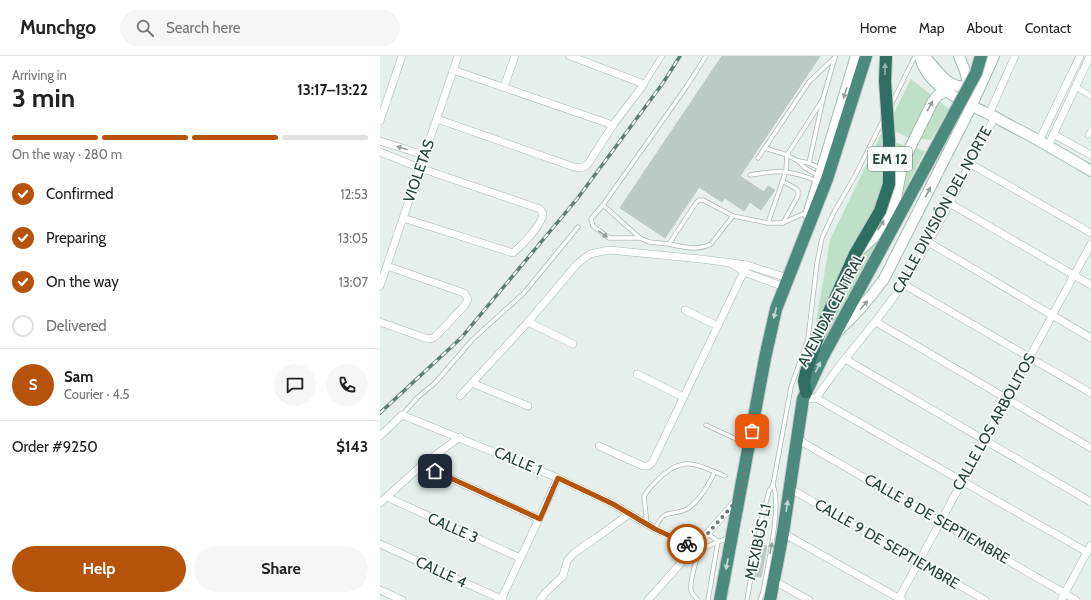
<!DOCTYPE html>
<meta charset="utf-8">
<style>
:root{--surface:#fff;--page:#f6f6f6;--text:#202124;--muted:#757577;--line:#e0e0e0;--accent:#b45309}
body{margin:0;font-family:Cabin,sans-serif;background:var(--page);color:var(--text);height:100vh;display:flex;flex-direction:column;font-size:15px;white-space:nowrap}
*{box-sizing:border-box;margin:0}
p{font-size:13px;color:var(--muted)}
.icon{flex:none;width:22px;height:22px;fill:none;stroke:currentColor;stroke-width:2;stroke-linecap:round;stroke-linejoin:round}
.map{position:relative;flex:1;overflow:hidden}
.details{display:flex;flex-direction:column;background:var(--surface);width:380px}
.details>*{flex:none}
.pin{position:absolute;display:grid;place-items:center;width:34px;height:34px;color:#fff;margin:-17px;border-radius:8px;box-shadow:0 2px 6px #0006}
.courier{position:absolute;display:grid;place-items:center;width:40px;height:40px;margin:-20px;border:3px solid #b45309;border-radius:50%;background:#fff;color:#222;box-shadow:0 1px 5px #0007}
.headline em{font-style:normal;font-weight:700}
.headline div{display:flex;flex-direction:column-reverse}
.headline{display:flex;align-items:center;justify-content:space-between;height:68px;padding:0 12px}
h1{font-size:26px;font-weight:700;line-height:30px}
.bar{display:grid;grid-template-columns:repeat(4,1fr);gap:6px 4px;align-content:center;height:48px;padding:0 12px}
.bar i{height:5px;border-radius:3px;background:var(--line)}
.bar .selected{background:var(--accent)}
.bar p{grid-column:span 4}
.line{display:flex;align-items:center;gap:10px;padding:0 12px;border-top:1px solid var(--line)}
.line div{flex:1}
.round{display:grid;place-items:center;flex:none;width:42px;height:42px;border-radius:21px;background:var(--page)}
ol{padding:0 12px;list-style:none}
li{display:flex;align-items:center;gap:12px;height:44px}
li p{margin-inline-start:auto}
li .icon{padding:4px;border-radius:50%;background:var(--accent);color:#fff;stroke-width:4}
li:last-child{color:var(--muted)}
li i{width:22px;height:22px;border:2px solid var(--line);border-radius:50%}
.cta{display:flex;gap:8px;margin-top:auto;padding:8px 12px}
.cta a{flex:1;height:46px;border-radius:24px;background:var(--accent);color:#fff;font-size:16px;font-weight:700;line-height:46px;text-align:center}
.cta a+a{background:var(--page);color:var(--text)}
header{display:flex;align-items:center;gap:24px;box-sizing:border-box;height:56px;padding:0 20px;background:var(--surface);border-bottom:1px solid var(--line)}
header strong{font-size:19px}
nav{display:flex;gap:22px;margin-inline-start:auto;font-size:14px}
.search{width:280px;height:36px;background:var(--page);display:flex;align-items:center;gap:10px;box-sizing:border-box;padding:0 14px;border-radius:22px;color:var(--muted);font-size:15px}
main{display:flex;flex:1;min-height:0}
.map>svg:first-child{display:block}
.green{fill:#bfe0c8}
.building{fill:#bbcac4;stroke:#b8c9c2}
.lines{fill:none;stroke-linecap:round;stroke-linejoin:round}
.service-casing{stroke:#a8b8b2;stroke-width:5}
.pedestrian-casing{stroke:#a8b8b2;stroke-width:6}
.minor-casing{stroke:#a8b8b2;stroke-width:8}
.secondary-casing{stroke:#a4bbb3;stroke-width:12}
.trunk-casing{stroke:#c2cac8;stroke-width:14}
.motorway-casing{stroke:#c2cac8;stroke-width:14}
.service{stroke:#fff;stroke-width:3.5}
.pedestrian{stroke:#fff;stroke-width:5}
.minor{stroke:#fff;stroke-width:7}
.secondary{stroke:#fff;stroke-width:10}
.trunk{stroke:#4c8a7c;stroke-width:12}
.motorway{stroke:#2f6f62;stroke-width:12}
.rail-casing{stroke:#5f7d75;stroke-width:3.5}
.rail{stroke:#f7fbf9;stroke-width:2;stroke-dasharray:6;stroke-linecap:butt}
.trunk-bridge-casing{stroke:#c2cac8;stroke-width:14;stroke-linecap:butt}
.motorway-bridge-casing{stroke:#c2cac8;stroke-width:14;stroke-linecap:butt}
.trunk-bridge{stroke:#4c8a7c;stroke-width:12}
.motorway-bridge{stroke:#2f6f62;stroke-width:12}
.oneway{fill:#93b5ae}
.oneway2{fill:#92a09c}
.oneway3{fill:#c4d9d4}
.done{stroke:#687f78;stroke-width:4;stroke-dasharray:0 7.2}
.route{stroke:#b45309;stroke-width:5}
.labels{text-anchor:middle;dominant-baseline:central;stroke-width:3.5;stroke-linejoin:round;paint-order:stroke}
.shield{fill:#f7fbf9;stroke:#637a73;stroke-width:1}
.shield-label{font-size:14px;font-weight:bold;fill:#24423a}
.street-label{font-size:15px;fill:#24423a;stroke:#f7fbf9}
</style>
<header>
<strong>Munchgo</strong>
<div class="search"><svg class="icon" aria-label="search" viewBox="0 0 24 24"><circle cx="10" cy="10" r="6"/><path d="M15 15l6 6"/></svg>Search here</div>
<nav><a>Home</a><a>Map</a><a>About</a><a>Contact</a></nav>
</header>
<main>
<section class="details">
<div class="headline"><div><h1>3 min</h1><p>Arriving in</p></div><em>13:17–13:22</em></div>
<div class="bar"><i class="selected"></i><i class="selected"></i><i class="selected"></i><i></i><p>On the way · 280 m</p></div>
<ol>
<li><svg class="icon" aria-label="check" viewBox="0 0 24 24"><path d="M5 12l5 5 9-10"/></svg>Confirmed<p>12:53</p></li>
<li><svg class="icon" aria-label="check" viewBox="0 0 24 24"><path d="M5 12l5 5 9-10"/></svg>Preparing<p>13:05</p></li>
<li><svg class="icon" aria-label="check" viewBox="0 0 24 24"><path d="M5 12l5 5 9-10"/></svg>On the way<p>13:07</p></li>
<li><i></i>Delivered</li>
</ol>
<div class="line" style="height:72px"><b class="round" style="background:var(--accent);color:#fff">S</b><div><b>Sam</b><p>Courier · 4.5</p></div><a class="round"><svg class="icon" aria-label="chat" viewBox="0 0 24 24"><path d="M4 5h16v11H9l-5 4z"/></svg></a><a class="round"><svg class="icon" aria-label="phone" viewBox="0 0 24 24"><path d="M5 4h4l2 5-3 2q2 4 5 5l2-3 5 2v4C11 20 4 13 5 4z"/></svg></a></div>
<div class="line" style="height:52px"><div>Order #9250</div><b>$143</b></div>
<div class="cta"><a>Help</a><a>Share</a></div>
</section>
<div class="map">
<svg width="711" height="544" viewBox="0 0 711 544">
<rect width="100%" height="100%" fill="#e6efeb"/>
<!-- green -->
<g class="green">
<polygon points="531,23 569,53 551,84 529,82 507,71"/>
<polygon points="501,78 513,86 545,95 469,243 428,313 450,184"/>
</g>
<!-- building -->
<g class="building">
<polygon points="342,0 440,0 360,120 384,136 388,130 395,134 381,154 370,146 364,155 345,142 342,146 319,131 285,182 240,152"/>
<polygon points="380,489 387,490 381,521 374,520"/>
</g>
<g class="lines">
<defs>
<g id="service">
<polyline points="511,49 535,0"/>
<polyline points="385,92 407,99 418,105 425,112 439,120"/>
<polyline points="378,102 429,26 455,1"/>
<polyline points="419,105 429,107 442,113"/>
<polyline points="429,107 443,43 455,1"/>
<path d="M370,119C398,114 411,114 437,125"/>
<polyline points="402,125 415,132 418,135 418,140 403,167"/>
<polyline points="223,149 260,182 269,186 289,188"/>
<path d="M353,160L331,188C318,195 302,191 289,188L316,147L319,144H323L353,160L388,167H403L427,156"/>
<polyline points="388,167 406,115 407,99 443,43"/>
<polyline points="260,182 229,182 213,170 211,163 223,149 307,30 326,0"/>
<polyline points="22,359 38,341 55,327 93,283 144,237 198,171"/>
<polyline points="326,369 367,388"/>
<path d="M267,468L264,440C273,427 292,406 310,408C322,409 334,416 345,420"/>
<path d="M275,473C284,451 291,461 307,453C320,445 328,429 335,416"/>
<polyline points="328,478 338,485 328,544"/>
<path d="M318,544C315,541 312,538 311,534C310,526 316,500 321,495C328,488 341,485 349,482"/>
<polyline points="367,544 380,469 389,435 393,429 411,331 428,283 437,207 442,182 454,156 475,120 503,64"/>
<path d="M380,544L383,536C387,512 402,450 393,429"/>
</g>
<g id="pedestrian">
<polyline points="264,28 282,0"/>
<polyline points="696,31 711,40"/>
<polyline points="708,79 711,74"/>
</g>
<g id="minor">
<polyline points="73,14 233,69"/>
<polyline points="124,31 135,0"/>
<polyline points="609,58 635,0"/>
<polyline points="57,63 194,111 202,112 208,108 233,69 264,28 190,0"/>
<polyline points="0,65 22,0"/>
<polyline points="673,78 711,99"/>
<polyline points="0,85 44,99"/>
<polyline points="659,85 700,0"/>
<polyline points="668,90 710,0"/>
<path d="M0,96L40,112L160,153L163,158C161,170 143,188 133,197L23,162"/>
<polyline points="589,107 711,177"/>
<polyline points="569,147 711,229"/>
<polyline points="548,186 711,282"/>
<polyline points="352,208 364,216 404,231"/>
<polyline points="523,228 711,337"/>
<polyline points="0,230 78,0"/>
<polyline points="305,254 338,270"/>
<polyline points="0,266 45,282 51,283 56,280 85,249 88,243 84,237 7,210"/>
<polyline points="148,266 193,288"/>
<polyline points="496,266 711,392"/>
<polyline points="465,303 711,446"/>
<polyline points="257,318 303,341"/>
<polyline points="92,327 148,350"/>
<polyline points="80,340 148,266 197,208 210,198 229,194 321,203 367,209 408,222"/>
<path d="M436,342C446,329 455,315 465,303C485,278 505,255 523,228C558,175 584,117 615,61"/>
<polyline points="423,343 436,342 707,496"/>
<polyline points="0,380 22,359 178,422 233,448 275,473 315,492"/>
<polyline points="417,383 696,544"/>
<polyline points="219,390 263,410 268,410 272,407 367,209"/>
<polyline points="42,409 159,463"/>
<polyline points="409,432 605,544"/>
<polyline points="7,441 140,502"/>
<polyline points="0,447 42,409 80,381"/>
<polyline points="403,477 522,544"/>
<polyline points="0,488 123,544"/>
<polyline points="394,525 429,544"/>
<polyline points="0,534 22,544"/>
<polyline points="121,544 178,422"/>
<polyline points="160,544 165,537 183,520 187,505 194,497 216,482 249,458"/>
<polyline points="268,544 357,444"/>
<polyline points="518,544 711,188"/>
<polyline points="681,544 711,489"/>
</g>
<g id="secondary">
<path d="M540,0C545,31 590,49 615,61C625,67 635,72 645,77C667,89 689,102 711,115"/>
<path d="M544,0C560,16 568,37 595,29"/>
<polyline points="579,0 585,15 590,34"/>
<polyline points="428,159 476,0"/>
<polyline points="480,194 494,181 504,165 516,142 522,110 526,100 553,45 558,39 568,35"/>
<path d="M458,275C476,259 490,242 504,223L591,51L614,0"/>
</g>
<g id="trunk">
<polyline points="340,544 385,302 396,253 447,123 486,0"/>
<polyline points="390,544 403,477 423,343 442,302 546,110"/>
</g>
<polyline id="motorway" points="426,336 424,325 426,316 439,278 475,198"/>
</defs>
<!-- service casing -->
<use href="#service" class="service-casing"/>
<!-- pedestrian casing -->
<use href="#pedestrian" class="pedestrian-casing"/>
<!-- minor casing -->
<use href="#minor" class="minor-casing"/>
<!-- secondary casing -->
<use href="#secondary" class="secondary-casing"/>
<!-- trunk casing -->
<use href="#trunk" class="trunk-casing"/>
<!-- motorway casing -->
<use href="#motorway" class="motorway-casing"/>
<!-- service -->
<use href="#service" class="service"/>
<!-- pedestrian -->
<use href="#pedestrian" class="pedestrian"/>
<!-- minor -->
<use href="#minor" class="minor"/>
<!-- secondary -->
<use href="#secondary" class="secondary"/>
<!-- trunk -->
<use href="#trunk" class="trunk"/>
<!-- motorway -->
<use href="#motorway" class="motorway"/>
<defs>
<polyline id="rail" points="0,357 81,282 197,143 283,27 300,0"/>
</defs>
<!-- rail casing -->
<use href="#rail" class="rail-casing"/>
<!-- rail -->
<use href="#rail" class="rail"/>
<defs>
<polyline id="trunk-bridge" points="546,110 596,17 601,0"/>
<polyline id="motorway-bridge" points="475,198 500,155 509,128 509,84 505,25 506,0"/>
</defs>
<!-- trunk-bridge casing -->
<use href="#trunk-bridge" class="trunk-bridge-casing"/>
<!-- motorway-bridge casing -->
<use href="#motorway-bridge" class="motorway-bridge-casing"/>
<!-- trunk-bridge -->
<use href="#trunk-bridge" class="trunk-bridge"/>
<!-- motorway-bridge -->
<use href="#motorway-bridge" class="motorway-bridge"/>
</g>
<!-- one-way arrows -->
<defs><path id="oneway-solid" d="M-6-.8H1V-3.2L6.5 0L1 3.2V.8H-6Z"/></defs>
<use class="oneway" href="#oneway-solid" transform="translate(505 13) rotate(-89)"/>
<g class="oneway2">
<use href="#oneway-solid" transform="translate(465 37) rotate(107)"/>
<use href="#oneway-solid" transform="translate(550 50) rotate(-62)"/>
<use href="#oneway-solid" transform="translate(22 92) rotate(-162)"/>
<use href="#oneway-solid" transform="translate(548 136) rotate(-63)"/>
<use href="#oneway-solid" transform="translate(501 169) rotate(-58)"/>
<use href="#oneway-solid" transform="translate(223 178) rotate(35)"/>
<use href="#oneway-solid" transform="translate(484 249) rotate(-50)"/>
<use href="#oneway-solid" transform="translate(391 492) rotate(-80)"/>
</g>
<g class="oneway3">
<use href="#oneway-solid" transform="translate(395 257) rotate(104)"/>
<use href="#oneway-solid" transform="translate(438 311) rotate(-64)"/>
<use href="#oneway-solid" transform="translate(407 450) rotate(-82)"/>
<use href="#oneway-solid" transform="translate(347 508) rotate(101)"/>
</g>
<g class="lines">
<!-- done -->
<polyline class="done" points="307,488 315,492 360,441 372,375"/>
<!-- route -->
<polyline class="route" points="55,415 160,463 178,422 233,448 275,473 307,488"/>
</g>
<g class="labels">
<!-- shield labels -->
<rect class="shield" x="488" y="91" width="44" height="24" rx="3"/>
<g class="shield-label">
<text x="510" y="103">EM 12</text>
</g>
<!-- street labels -->
<g class="street-label">
<text transform="translate(39 115) rotate(-71)">VIOLETAS</text>
<text transform="translate(562 154) rotate(-61)">CALLE DIVISIÓN DEL NORTE</text>
<text transform="translate(451 254) rotate(-62)">AVENIDA CENTRAL</text>
<text transform="translate(614 366) rotate(-61)">CALLE LOS ARBOLITOS</text>
<text transform="translate(138 405) rotate(23)">CALLE 1</text>
<text transform="translate(557 463) rotate(30)">CALLE 8 DE SEPTIEMBRE</text>
<text transform="translate(73 472) rotate(24)">CALLE 3</text>
<text transform="translate(378 486) rotate(-78)">MEXIBÚS L1</text>
<text transform="translate(507 488) rotate(30)">CALLE 9 DE SEPTIEMBRE</text>
<text transform="translate(61 516) rotate(25)">CALLE 4</text>
</g>
</g>
</svg>
<div class="pin" style="left:372px;top:375px;background:#ea580c"><svg class="icon" aria-label="bag" viewBox="0 0 24 24"><path d="M5 8h14l-1 12H6zM9 8a3 3 0 0 1 6 0"/></svg></div>
<div class="pin" style="left:55px;top:415px;background:#1f2937"><svg class="icon" aria-label="home" viewBox="0 0 24 24"><path d="M3 11l9-7 9 7M6 9v11h12V9"/></svg></div>
<div class="courier" style="left:307px;top:488px"><svg class="icon" aria-label="bike" viewBox="0 0 24 24"><circle cx="6" cy="16" r="4"/><circle cx="18" cy="16" r="4"/><path d="M6 16l4-8h5l3 8M10 8l3 8H6M13 5h3"/></svg></div>
</div>
</main>
